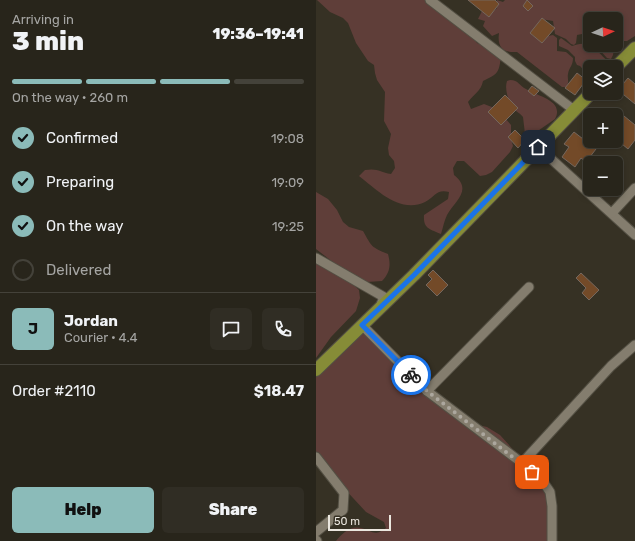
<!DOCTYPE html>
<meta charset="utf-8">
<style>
:root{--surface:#28251b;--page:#302d24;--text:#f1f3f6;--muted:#a5a5a3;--line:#44423a;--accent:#8bbbb9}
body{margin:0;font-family:Rubik,sans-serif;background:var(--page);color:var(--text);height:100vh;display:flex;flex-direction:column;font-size:15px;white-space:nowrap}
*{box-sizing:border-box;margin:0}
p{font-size:13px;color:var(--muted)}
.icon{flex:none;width:22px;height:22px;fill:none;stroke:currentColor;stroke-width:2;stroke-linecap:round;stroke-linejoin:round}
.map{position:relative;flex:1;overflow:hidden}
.side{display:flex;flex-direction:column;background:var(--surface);width:316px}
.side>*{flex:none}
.needle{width:26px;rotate:86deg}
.controls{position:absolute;left:267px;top:12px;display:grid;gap:8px}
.controls a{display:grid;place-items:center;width:40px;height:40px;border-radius:6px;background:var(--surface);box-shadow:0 2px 6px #0003,0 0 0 1px var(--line);font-size:20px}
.scale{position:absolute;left:12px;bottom:10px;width:63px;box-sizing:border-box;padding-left:4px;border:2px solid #ebe7df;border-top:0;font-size:11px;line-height:14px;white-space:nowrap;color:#ebe7df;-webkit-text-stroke:3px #363124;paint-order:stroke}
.pin{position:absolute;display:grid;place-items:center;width:34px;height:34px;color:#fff;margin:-17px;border-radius:8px;box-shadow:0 2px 6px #0006}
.courier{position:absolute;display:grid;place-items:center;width:40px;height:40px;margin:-20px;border:3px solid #1a73e8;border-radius:50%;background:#fff;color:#222;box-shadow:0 1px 5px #0007}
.head em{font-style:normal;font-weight:800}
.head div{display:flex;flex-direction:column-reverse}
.head{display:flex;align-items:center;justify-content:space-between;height:68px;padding:0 12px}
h1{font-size:26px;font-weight:800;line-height:30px}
.bar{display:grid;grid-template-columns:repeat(4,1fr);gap:6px 4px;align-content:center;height:48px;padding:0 12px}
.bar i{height:5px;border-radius:3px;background:var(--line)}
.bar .current{background:var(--accent)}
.bar p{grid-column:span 4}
.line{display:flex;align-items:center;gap:10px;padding:0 12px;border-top:1px solid var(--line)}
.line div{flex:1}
.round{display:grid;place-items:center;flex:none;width:42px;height:42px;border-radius:6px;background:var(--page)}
ol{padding:0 12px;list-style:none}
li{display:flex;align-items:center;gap:12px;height:44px}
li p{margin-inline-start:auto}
li .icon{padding:4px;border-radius:50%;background:var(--accent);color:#111;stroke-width:4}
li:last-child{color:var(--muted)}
li i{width:22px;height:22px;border:2px solid var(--line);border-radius:50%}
.cta{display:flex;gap:8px;margin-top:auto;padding:8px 12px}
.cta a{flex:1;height:46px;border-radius:6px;background:var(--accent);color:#111;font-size:16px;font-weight:800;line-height:46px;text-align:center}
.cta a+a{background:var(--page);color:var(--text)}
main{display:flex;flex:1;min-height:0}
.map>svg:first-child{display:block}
.green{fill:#5f3e39}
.building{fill:#734a28;stroke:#75675d}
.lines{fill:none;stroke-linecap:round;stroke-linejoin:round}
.minor-casing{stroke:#534f43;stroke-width:11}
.major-casing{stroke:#534f43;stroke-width:14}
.minor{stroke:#847d6e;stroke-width:9}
.major{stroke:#868c37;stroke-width:12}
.done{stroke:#aca79e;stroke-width:4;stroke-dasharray:0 7.2}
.route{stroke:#1a73e8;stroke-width:5}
</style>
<main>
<section class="side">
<div class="head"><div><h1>3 min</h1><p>Arriving in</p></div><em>19:36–19:41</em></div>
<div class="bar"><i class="current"></i><i class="current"></i><i class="current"></i><i></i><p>On the way · 260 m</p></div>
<ol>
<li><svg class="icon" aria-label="check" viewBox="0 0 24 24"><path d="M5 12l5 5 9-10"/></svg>Confirmed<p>19:08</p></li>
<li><svg class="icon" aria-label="check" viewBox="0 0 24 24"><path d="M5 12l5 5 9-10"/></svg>Preparing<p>19:09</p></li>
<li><svg class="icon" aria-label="check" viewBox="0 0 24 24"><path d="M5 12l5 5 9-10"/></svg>On the way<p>19:25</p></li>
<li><i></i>Delivered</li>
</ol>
<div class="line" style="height:72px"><b class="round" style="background:var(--accent);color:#111">J</b><div><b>Jordan</b><p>Courier · 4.4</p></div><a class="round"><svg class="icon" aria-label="chat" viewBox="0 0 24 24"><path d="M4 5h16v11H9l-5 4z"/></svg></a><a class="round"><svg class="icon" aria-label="phone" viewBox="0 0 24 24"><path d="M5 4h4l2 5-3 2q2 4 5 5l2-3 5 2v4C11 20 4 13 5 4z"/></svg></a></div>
<div class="line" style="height:52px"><div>Order #2110</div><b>$18.47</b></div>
<div class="cta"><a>Help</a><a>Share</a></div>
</section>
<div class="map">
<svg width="319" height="541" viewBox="0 0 319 541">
<rect width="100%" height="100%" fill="#363124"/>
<!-- green -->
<g class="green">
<path d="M1,0H109L120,10L149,27L161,43L181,51L185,56C183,73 182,74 167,81C165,91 158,94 152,102L155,109L168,104L181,109L195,125V139L197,146L194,152L176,172L170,175L164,176L148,161H141L137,168L138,175C157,190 139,201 131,215C128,221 127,228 125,234C114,229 107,229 108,215L132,199L133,192C120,189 119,197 109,202C84,214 61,190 43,176L49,170C62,168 64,172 75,174L79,168L78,161L73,155L72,148L75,134L68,121L69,92L61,80L59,73L58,65L52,61L40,43L32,23L27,18L14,12Z"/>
<path d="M181,0L187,2L189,0H319V36L311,41H308L305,45L298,49L297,55L295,59L291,58L282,48H279L276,45H300V19H274V43H267L269,38L266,34L261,35L260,43L258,45L255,44L250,39L239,34L237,21L225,19L216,35L227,41L232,36L237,35L241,38V51L250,52L257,58C257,66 253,67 252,74C251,79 254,82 250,87H246L201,52C187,53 181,47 183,33L176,36L167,26L169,21L162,19L166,11L173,15L181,8Z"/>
<path d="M245,38L256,46C260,45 265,43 269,44C276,45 288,57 293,63L289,67H274V77L264,66L261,65L259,61V57L252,50L243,46V40Z"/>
<path d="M194,80C203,80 203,86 210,89C220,96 249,100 239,119L216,135L209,134L207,117C204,113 202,113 199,110C193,103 188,90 191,81Z"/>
<path d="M0,192L12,199L21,210L27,222L33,227L47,231C56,247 55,247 72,254C75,265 74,273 66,281L51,282L31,273L0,249Z"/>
<polygon points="0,260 33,280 43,290 44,298 40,311 15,337 0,358"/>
<path d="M55,328L65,339L83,367L150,422L171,427L184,435L220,475L234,501L232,541H20C25,534 35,525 45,528C57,531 58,537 70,528L68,522L50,512L25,485L0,453V372L36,338Z"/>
</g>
<!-- building -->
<g class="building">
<polygon points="152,0 179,0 183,4 173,17"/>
<polygon points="211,0 217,6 212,11 207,6"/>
<polygon points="226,18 239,28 226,43 214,33"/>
<polygon points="261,73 270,80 259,95 249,88"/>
<polygon points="312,78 319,84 319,104 302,90"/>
<polygon points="216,86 223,91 218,96 212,91"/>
<polygon points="189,95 202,108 185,125 172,112"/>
<polygon points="308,116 319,125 319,140 312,149 300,139 306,130 300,125"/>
<polygon points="199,130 209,140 202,148 192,137"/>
<polygon points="258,132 280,149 270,162 265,158 259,167 246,157 253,147 248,144"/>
<polygon points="117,270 132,285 121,296 110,285 116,279 112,275"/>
<polygon points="265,273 283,290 273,300 266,293 270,288 260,278"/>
</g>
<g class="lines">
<defs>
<g id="minor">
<polyline points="114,0 254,107 259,109"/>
<polyline points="222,147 319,235"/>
<polyline points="296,213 319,188"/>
<polyline points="0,258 68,297 64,307"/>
<polyline points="46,325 111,391 206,463 226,480 234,492 236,506 236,541"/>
<polyline points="111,391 213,287"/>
<polyline points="0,457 28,493 27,510 0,532"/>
<polyline points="206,463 295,366 319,345"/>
<polyline points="0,540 1,541"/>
</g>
<g id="major">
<polyline points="300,67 319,48"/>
<polyline points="0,370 98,275 275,93"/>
</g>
</defs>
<!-- minor casing -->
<use href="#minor" class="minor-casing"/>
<!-- major casing -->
<use href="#major" class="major-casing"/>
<!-- minor -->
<use href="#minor" class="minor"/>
<!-- major -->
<use href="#major" class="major"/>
</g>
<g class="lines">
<!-- done -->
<polyline class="done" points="95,375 111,391 216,472"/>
<!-- route -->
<polyline class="route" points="95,375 46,325 98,275 222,147"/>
</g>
</svg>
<div class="controls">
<a><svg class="needle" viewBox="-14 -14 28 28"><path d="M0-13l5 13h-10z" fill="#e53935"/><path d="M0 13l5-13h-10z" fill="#a5a5a3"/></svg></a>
<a><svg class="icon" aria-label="layers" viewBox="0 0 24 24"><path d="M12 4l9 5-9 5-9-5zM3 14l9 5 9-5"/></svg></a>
<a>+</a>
<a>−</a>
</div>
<div class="scale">50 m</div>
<div class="pin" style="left:216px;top:472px;background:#ea580c"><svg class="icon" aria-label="bag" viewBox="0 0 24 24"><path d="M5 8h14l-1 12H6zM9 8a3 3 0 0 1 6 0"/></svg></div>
<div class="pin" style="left:222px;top:147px;background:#1f2937"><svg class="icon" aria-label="home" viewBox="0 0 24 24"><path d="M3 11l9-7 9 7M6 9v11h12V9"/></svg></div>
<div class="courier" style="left:95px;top:375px"><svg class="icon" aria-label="bike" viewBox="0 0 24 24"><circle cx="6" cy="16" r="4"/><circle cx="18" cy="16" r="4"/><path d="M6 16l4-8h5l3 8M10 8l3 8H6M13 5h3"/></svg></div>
</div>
</main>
